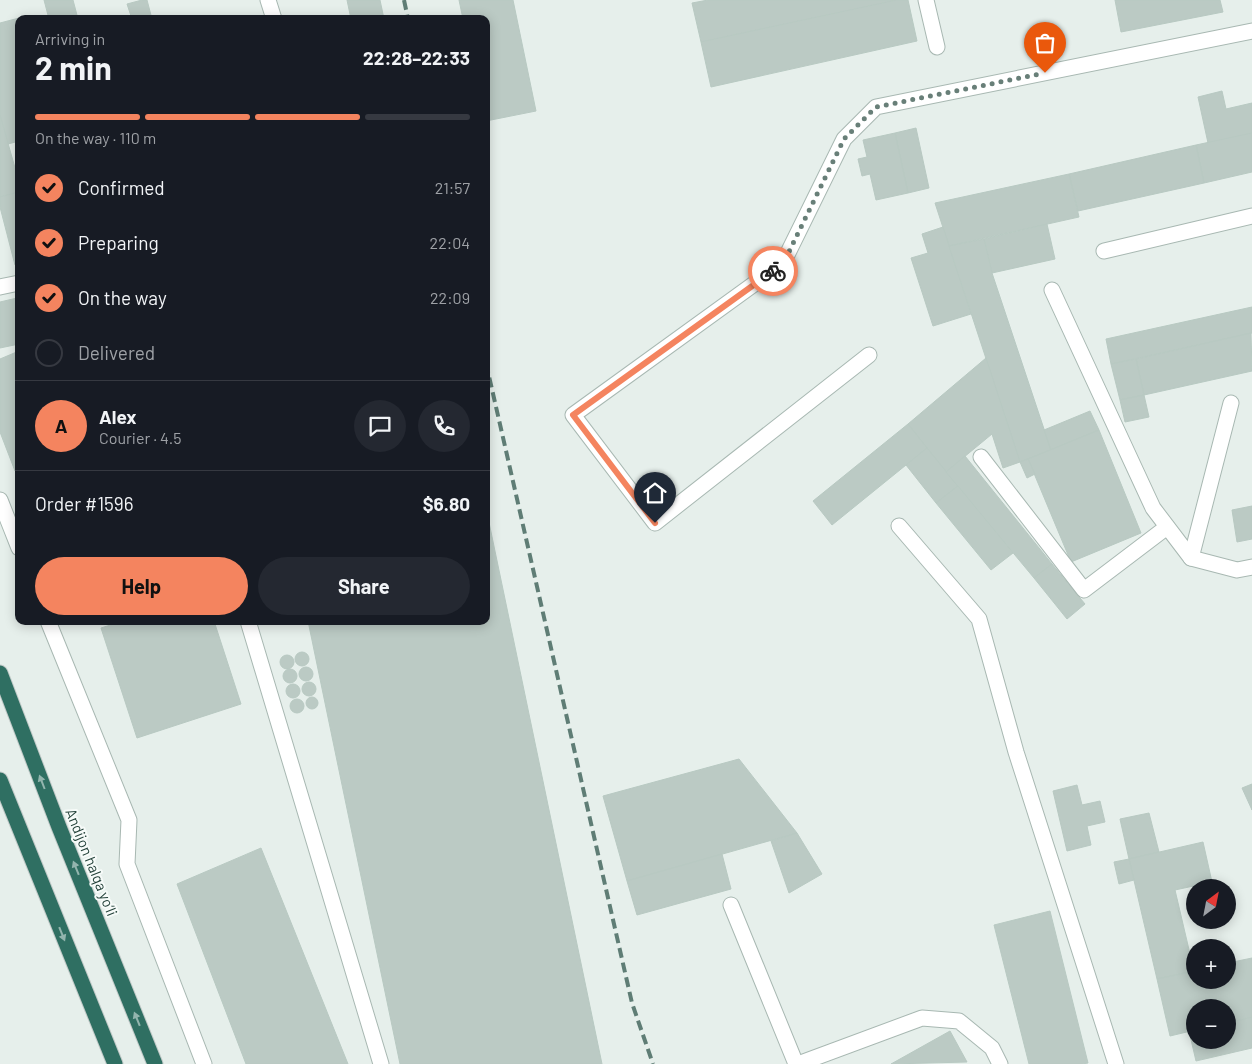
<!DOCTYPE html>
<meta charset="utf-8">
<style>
:root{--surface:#171b24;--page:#242831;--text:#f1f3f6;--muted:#9ea1a6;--line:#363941;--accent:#f4845f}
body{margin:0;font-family:Barlow,sans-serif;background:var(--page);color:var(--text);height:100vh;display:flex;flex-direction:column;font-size:19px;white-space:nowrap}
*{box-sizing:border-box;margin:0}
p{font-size:16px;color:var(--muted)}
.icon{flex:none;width:28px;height:28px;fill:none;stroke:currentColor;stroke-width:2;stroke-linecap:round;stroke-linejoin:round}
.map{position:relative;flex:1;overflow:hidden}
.drawer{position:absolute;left:15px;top:15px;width:475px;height:610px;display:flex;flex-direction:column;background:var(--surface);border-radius:10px;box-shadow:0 2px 12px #0003}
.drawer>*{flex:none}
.needle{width:32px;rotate:32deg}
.buttons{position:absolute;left:1186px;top:879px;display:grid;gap:10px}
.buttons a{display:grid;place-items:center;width:50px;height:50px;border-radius:50%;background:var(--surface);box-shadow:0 2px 12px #0003;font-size:25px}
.pin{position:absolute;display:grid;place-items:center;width:42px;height:42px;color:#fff;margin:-51px -21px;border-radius:50% 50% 50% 0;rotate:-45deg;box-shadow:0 0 5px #0007}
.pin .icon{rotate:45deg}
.courier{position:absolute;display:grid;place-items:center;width:50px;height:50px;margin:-25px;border:4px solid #f4845f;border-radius:50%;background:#fff;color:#222;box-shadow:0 1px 6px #0007}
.summary em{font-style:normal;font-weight:700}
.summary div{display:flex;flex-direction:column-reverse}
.summary{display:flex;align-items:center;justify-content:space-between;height:85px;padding:0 20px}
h1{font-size:32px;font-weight:700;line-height:38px}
.bar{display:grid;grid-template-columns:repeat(4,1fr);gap:8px 5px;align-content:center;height:60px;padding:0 20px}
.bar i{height:6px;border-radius:4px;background:var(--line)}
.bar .on{background:var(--accent)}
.bar p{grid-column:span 4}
.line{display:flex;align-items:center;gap:12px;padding:0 20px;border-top:1px solid var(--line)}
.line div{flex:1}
.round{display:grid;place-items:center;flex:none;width:52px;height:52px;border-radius:26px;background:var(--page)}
ol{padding:0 20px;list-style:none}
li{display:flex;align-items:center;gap:15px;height:55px}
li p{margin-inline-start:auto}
li .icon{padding:5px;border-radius:50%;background:var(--accent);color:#111;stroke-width:4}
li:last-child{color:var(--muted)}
li i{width:28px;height:28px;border:2px solid var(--line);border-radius:50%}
.button{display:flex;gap:10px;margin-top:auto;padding:10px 20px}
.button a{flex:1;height:58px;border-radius:30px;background:var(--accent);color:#111;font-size:20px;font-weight:700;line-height:58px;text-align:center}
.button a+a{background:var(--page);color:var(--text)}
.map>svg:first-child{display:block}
.building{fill:#bbcac4;stroke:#b8c9c2}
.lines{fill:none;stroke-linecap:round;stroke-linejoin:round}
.minor-casing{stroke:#a8b8b2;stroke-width:17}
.highway-casing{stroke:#c2cac8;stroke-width:17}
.minor{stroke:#fff;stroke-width:15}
.highway{stroke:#2f6f62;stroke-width:15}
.rail{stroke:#5f7d75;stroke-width:4;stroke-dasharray:10 5;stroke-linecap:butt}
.oneway{fill:#93b5ae}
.done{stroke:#687f78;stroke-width:5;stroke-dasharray:0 9}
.route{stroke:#f4845f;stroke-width:6}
.labels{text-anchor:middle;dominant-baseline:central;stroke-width:4;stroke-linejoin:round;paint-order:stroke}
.street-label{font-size:15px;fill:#24423a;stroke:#f7fbf9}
</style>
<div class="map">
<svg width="1252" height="1064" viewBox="0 0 1252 1064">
<rect width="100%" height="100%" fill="#e6efeb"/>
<!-- building -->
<g class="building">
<polygon points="44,0 73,0 78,19 49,19"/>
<polygon points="142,0 147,0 152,19 132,19 127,4"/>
<polygon points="347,0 380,0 384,19 351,19"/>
<polygon points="459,0 513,0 536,111 486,121 486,19 463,19"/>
<polygon points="708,0 897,0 701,42 692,3"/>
<polygon points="897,0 908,0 917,41 711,87 701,42"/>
<polygon points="1115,0 1220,0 1223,12 1121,32"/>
<polygon points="19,18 19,141 8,144 0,115 0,23"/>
<polygon points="1222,91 1226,109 1252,103 1252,133 1208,143 1198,97"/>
<polygon points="0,115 19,182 19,192 0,197"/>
<polygon points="916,128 929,188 908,193 895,133"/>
<polygon points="895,133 908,193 876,200 870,174 862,176 858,159 867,157 863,140"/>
<polygon points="1252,133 1252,172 1204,183 1196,145"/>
<polygon points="1196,145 1204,183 1078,211 1069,174"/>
<polygon points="1069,174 1079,217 949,246 935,203"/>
<polygon points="19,192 19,264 15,265 0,207 0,197"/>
<polygon points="1047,224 1055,259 992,273 984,239"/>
<polygon points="943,227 971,314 933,326 911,258 928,253 922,234"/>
<polygon points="984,239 992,273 1051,450 1020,462 949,246"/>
<polygon points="17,298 19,344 0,348 0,302"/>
<polygon points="1252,307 1252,333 1111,364 1106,339"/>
<polygon points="1251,333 1252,371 1144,395 1136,359"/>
<polygon points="19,351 19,470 15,471 0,432 0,359"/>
<polygon points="986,358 1020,462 1003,468 992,434 946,472 908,424"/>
<polygon points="1136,359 1144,395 1120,400 1111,364"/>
<polygon points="1144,395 1149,417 1125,422 1120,400"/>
<polygon points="1090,411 1099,430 1051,450 1044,430"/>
<polygon points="908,424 927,448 832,525 813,501"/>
<polygon points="1099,430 1141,533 1071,562 1028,459"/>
<polygon points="927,448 958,486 936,503 906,465"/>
<polygon points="965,456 1052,564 1034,578 946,472"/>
<polygon points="1028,459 1035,474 1027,478 1020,462"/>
<polygon points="958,486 1013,553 991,570 936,503"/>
<polygon points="1252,506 1252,539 1237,542 1232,510"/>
<polygon points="486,508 602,1064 400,1064 308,621 486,621"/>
<polygon points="1052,564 1085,604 1067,619 1034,578"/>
<polygon points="123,621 214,621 241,704 137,738 101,628"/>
<circle cx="302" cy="659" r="7"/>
<circle cx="287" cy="662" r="7"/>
<circle cx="306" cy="674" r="7"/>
<circle cx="290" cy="676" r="7"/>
<circle cx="309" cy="689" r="7"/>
<circle cx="293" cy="691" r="7"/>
<circle cx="312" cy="703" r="6"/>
<circle cx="297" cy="706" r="7"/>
<polygon points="739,759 797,833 627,881 603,796"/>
<polygon points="1252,784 1252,810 1242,788"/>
<polygon points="1077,785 1082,805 1100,801 1105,822 1087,826 1091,845 1067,851 1053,791"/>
<polygon points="1149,813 1159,852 1129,859 1120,819"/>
<polygon points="797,833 822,874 789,893 771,841"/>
<polygon points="1203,842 1212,882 1175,890 1194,971 1157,979 1129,859"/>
<polygon points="261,848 348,1064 246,1064 177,884"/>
<polygon points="722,854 731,889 637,915 627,881"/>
<polygon points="1129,859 1134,880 1119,884 1114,862"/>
<polygon points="1050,911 1088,1063 1082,1064 1029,1064 994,925"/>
<polygon points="1252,958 1252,1017 1228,1023 1228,1008 1195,1008 1195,1030 1170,1036 1157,979 1195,971 1195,980 1228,980 1228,963"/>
<polygon points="1252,1017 1252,1048 1196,1061 1189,1031 1195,1030 1195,1040 1228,1040 1228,1023"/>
<polygon points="950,1031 967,1062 891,1064"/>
</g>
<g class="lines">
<defs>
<g id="minor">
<polyline points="268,0 274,19"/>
<polyline points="926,0 937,47"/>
<polyline points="1104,251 1252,216"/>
<polyline points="0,287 19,283"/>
<polyline points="1052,290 1153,508 1191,558 1237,570 1252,567"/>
<polyline points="869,355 655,523 573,415 783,263 844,139 876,107 1252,31"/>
<polyline points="981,457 1084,590 1167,527"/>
<polyline points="0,500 19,548"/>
<polyline points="899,526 979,619 1016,752 1116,1064"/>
<polyline points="1191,558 1231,403"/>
<polyline points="48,621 129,820 127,864 204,1064"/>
<polyline points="248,621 381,1064"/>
<polyline points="731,905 796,1064"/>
<polyline points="798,1064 922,1018 959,1021 992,1048 1000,1064"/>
</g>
<g id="highway">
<polyline points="0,673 59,827 155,1064"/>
<polyline points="0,780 115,1064"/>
</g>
</defs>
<!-- minor casing -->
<use href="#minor" class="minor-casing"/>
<!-- highway casing -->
<use href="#highway" class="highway-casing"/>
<!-- minor -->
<use href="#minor" class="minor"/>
<!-- highway -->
<use href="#highway" class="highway"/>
<!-- rail -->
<g class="rail">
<polyline points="404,0 408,19"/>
<polyline points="486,363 632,1003 653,1064"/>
</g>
</g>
<!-- one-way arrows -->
<defs><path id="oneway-solid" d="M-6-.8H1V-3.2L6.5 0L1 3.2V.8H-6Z" transform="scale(1.25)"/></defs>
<g class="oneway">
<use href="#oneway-solid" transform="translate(42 782) rotate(-111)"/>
<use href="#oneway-solid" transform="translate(76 868) rotate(-112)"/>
<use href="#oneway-solid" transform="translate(62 934) rotate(68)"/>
<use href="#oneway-solid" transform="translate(137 1019) rotate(-112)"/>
</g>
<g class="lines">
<!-- done -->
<polyline class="done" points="773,271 783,264 844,139 876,107 1045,73"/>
<!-- route -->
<polyline class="route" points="655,523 573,415 773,271"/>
</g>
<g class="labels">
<!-- street labels -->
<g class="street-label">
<text transform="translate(92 862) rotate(68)">Andijon halqa yo‘li</text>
</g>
</g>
</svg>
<div class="buttons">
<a><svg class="needle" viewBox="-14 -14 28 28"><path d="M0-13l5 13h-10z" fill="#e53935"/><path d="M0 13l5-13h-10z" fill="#9ea1a6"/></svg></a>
<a>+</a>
<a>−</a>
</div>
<div class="pin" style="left:1045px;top:73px;background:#ea580c"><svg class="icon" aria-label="bag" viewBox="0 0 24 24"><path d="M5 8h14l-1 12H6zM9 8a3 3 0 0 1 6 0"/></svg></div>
<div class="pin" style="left:655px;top:523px;background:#1f2937"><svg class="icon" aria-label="home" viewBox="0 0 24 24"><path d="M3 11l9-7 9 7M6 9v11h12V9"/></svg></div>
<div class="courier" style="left:773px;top:271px"><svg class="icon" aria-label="bike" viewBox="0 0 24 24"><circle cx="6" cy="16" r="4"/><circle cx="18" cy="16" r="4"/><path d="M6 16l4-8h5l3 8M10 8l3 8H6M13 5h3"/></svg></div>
<section class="drawer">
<div class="summary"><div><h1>2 min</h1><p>Arriving in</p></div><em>22:28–22:33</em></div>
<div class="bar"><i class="on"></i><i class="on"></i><i class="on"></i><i></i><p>On the way · 110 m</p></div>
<ol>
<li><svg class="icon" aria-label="check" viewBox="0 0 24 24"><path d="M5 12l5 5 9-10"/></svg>Confirmed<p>21:57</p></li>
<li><svg class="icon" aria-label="check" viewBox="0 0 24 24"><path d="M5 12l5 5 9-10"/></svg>Preparing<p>22:04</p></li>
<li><svg class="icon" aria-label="check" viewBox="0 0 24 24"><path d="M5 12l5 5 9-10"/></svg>On the way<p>22:09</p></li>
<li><i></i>Delivered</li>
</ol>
<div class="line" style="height:90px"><b class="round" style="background:var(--accent);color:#111">A</b><div><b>Alex</b><p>Courier · 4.5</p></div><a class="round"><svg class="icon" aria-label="chat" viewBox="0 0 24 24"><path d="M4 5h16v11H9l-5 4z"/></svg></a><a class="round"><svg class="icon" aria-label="phone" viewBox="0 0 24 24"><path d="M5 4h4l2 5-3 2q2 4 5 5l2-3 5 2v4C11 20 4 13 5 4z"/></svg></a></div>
<div class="line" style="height:65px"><div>Order #1596</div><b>$6.80</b></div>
<div class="button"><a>Help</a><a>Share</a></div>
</section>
</div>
